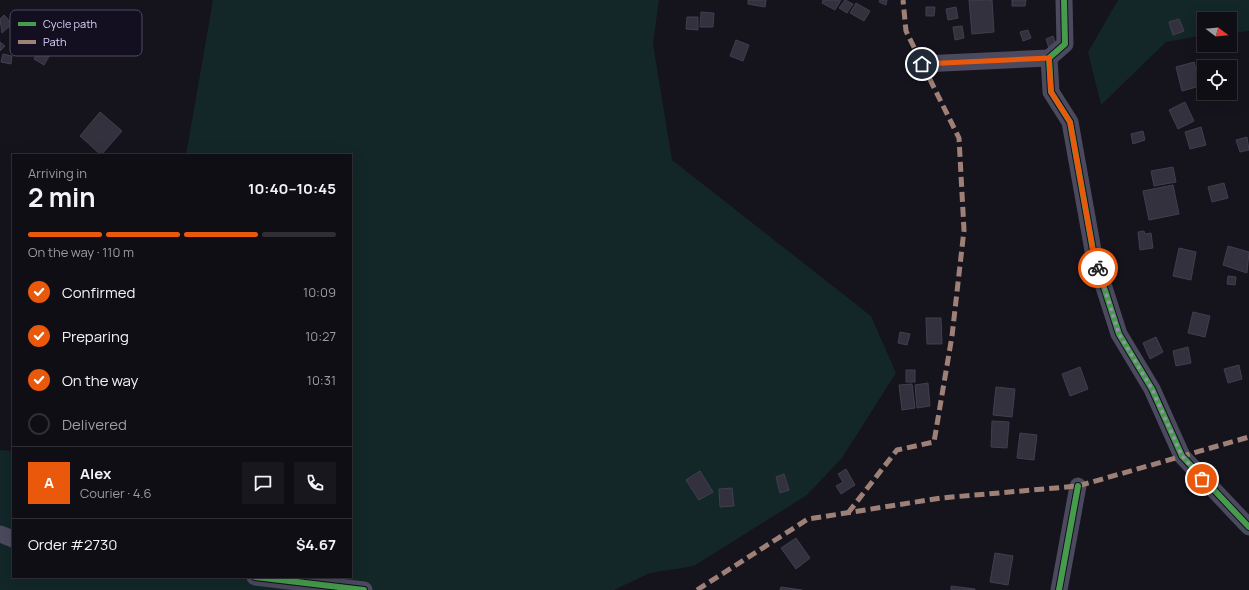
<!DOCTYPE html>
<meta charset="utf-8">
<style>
:root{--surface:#100e15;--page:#19171e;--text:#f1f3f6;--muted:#9c9ca0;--line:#302e34;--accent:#ea580c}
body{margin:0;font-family:Manrope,sans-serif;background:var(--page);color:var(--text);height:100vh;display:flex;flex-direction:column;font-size:15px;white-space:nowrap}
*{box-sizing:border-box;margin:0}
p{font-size:13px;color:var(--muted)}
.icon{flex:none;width:22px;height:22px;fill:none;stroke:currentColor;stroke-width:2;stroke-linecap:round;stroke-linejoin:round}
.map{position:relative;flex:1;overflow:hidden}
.sheet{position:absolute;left:12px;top:154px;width:340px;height:424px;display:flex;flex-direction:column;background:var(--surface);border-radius:0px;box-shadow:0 4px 16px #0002,0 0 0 1px var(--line)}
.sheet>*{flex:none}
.needle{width:26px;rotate:106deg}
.tools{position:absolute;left:1197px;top:12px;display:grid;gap:8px}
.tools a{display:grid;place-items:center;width:40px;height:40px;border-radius:0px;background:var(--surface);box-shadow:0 4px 16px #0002,0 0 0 1px var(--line);font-size:20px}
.pin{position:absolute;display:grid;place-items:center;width:34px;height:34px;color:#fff;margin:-17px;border:2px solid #fff;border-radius:50%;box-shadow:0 1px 4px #0007}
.courier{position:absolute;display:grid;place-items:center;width:40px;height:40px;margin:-20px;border:3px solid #ea580c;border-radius:50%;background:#fff;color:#222;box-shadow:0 1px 5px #0007}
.head em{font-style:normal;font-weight:700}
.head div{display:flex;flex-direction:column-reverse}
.head{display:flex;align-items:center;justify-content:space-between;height:68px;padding:0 16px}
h1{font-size:26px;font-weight:700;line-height:30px}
.bar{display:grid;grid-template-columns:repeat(4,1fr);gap:6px 4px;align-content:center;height:48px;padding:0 16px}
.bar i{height:5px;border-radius:3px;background:var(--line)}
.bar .current{background:var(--accent)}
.bar p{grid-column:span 4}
.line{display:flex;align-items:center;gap:10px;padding:0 16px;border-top:1px solid var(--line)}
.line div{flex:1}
.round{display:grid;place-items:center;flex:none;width:42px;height:42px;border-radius:0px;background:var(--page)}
ol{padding:0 16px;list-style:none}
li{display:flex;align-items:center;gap:12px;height:44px}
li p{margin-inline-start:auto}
li .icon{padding:4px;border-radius:50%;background:var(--accent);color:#fff;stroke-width:4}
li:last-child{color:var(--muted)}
li i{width:22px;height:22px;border:2px solid var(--line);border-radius:50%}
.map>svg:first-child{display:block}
.green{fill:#132728}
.building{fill:#33313e;stroke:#423e4f}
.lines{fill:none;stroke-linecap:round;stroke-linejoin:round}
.street{stroke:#4b495d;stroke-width:17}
.quiet{stroke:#9e8076;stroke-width:5;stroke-dasharray:10 5;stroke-linecap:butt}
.cycleway-casing{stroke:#130f20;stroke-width:8}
.cycleway{stroke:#469c4c;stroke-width:6}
.done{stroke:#9490ad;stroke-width:4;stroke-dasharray:0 7.2}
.route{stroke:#ea580c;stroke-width:5}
.key{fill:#130f20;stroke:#4e4a62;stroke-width:1}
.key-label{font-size:11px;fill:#d9d3fb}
</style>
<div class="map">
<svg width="1249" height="590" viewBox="0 0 1249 590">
<rect width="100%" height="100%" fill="#15131c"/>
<!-- green -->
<g class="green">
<polygon points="213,0 659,0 653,44 672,160 871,316 896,373 842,458 807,495 694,566 650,573 614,590 0,590 0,450 13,451 13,577 351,577 351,155 186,155"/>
<polygon points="1118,0 1249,0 1249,31 1230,33 1230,19 1204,19 1204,35 1166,42 1101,105 1088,52"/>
</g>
<!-- building -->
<g class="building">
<polygon points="748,0 766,0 765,7 748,4"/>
<polygon points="823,0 841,0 835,10 822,3"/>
<polygon points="845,0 853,4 847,13 839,8"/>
<polygon points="880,0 887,0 886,5 879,2"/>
<polygon points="969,0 992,0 994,32 972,34"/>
<polygon points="1012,0 1026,0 1025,6 1012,6"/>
<polygon points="856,3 870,11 864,21 850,13"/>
<polygon points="926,7 935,7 934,16 926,16"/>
<polygon points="956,7 958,18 948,20 946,9"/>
<polygon points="701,12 714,13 713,27 700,27"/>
<polygon points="4,15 12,24 2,33 0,19"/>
<polygon points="687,17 698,17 698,30 686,29"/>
<polygon points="1179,19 1184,31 1173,35 1169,22"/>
<polygon points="962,26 964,38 955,40 953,27"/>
<polygon points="1028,30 1031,38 1023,41 1020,32"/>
<polygon points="1053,36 1056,45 1049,48 1046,39"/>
<polygon points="736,40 749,45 743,61 730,56"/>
<polygon points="0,42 5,46 0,51"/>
<polygon points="41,46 51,53 44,65 34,59"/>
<polygon points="3,54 12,56 11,64 1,62"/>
<polygon points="1194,62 1200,86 1182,91 1176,67"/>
<polygon points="1185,102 1194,121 1178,129 1169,110"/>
<polygon points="100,112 122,131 101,155 80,136"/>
<polygon points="1201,127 1206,145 1190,149 1185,132"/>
<polygon points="1143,131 1145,140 1133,144 1131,134"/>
<polygon points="1247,137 1249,150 1240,152 1236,140"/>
<polygon points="1173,167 1176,182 1154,186 1151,171"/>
<polygon points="1224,183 1228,198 1212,202 1208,187"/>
<polygon points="1173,185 1179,214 1149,220 1143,191"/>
<polygon points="1144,231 1145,234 1151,233 1153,248 1140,250 1138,232"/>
<polygon points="1228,246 1249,252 1247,273 1223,265"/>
<polygon points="1179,248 1196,252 1191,280 1173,276"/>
<polygon points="1228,276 1236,277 1235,285 1227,284"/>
<polygon points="1193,312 1210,316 1205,337 1188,333"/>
<polygon points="926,318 941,318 942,344 927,344"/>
<polygon points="900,332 910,334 907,345 898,343"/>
<polygon points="1156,337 1163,352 1150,359 1143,343"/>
<polygon points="1188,347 1191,363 1176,366 1173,351"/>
<polygon points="1239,365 1242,379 1228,383 1224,369"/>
<polygon points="1080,367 1088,389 1070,396 1062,374"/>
<rect x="906" y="370" width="9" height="12"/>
<polygon points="928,383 930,406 917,408 915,385"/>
<polygon points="912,384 915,408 902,410 899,385"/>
<polygon points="996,387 1015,389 1012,417 993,415"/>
<polygon points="992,421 1009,422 1007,448 991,447"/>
<polygon points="1020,433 1037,435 1034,460 1017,458"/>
<polygon points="846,469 855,485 841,494 836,486 843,482 838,474"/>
<polygon points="700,471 713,492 699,500 686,480"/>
<polygon points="784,474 789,490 780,493 776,477"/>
<polygon points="732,488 734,506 720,507 719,489"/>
<polygon points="796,538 810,558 796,569 781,548"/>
<polygon points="995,553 1013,556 1008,585 990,582"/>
<polygon points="951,586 975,589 975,590 951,590"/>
<polygon points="781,587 802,590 780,590"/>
</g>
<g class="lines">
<!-- street -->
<g class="street">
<polyline points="1064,0 1065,44 1049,58 1051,92 1070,122 1094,256 1119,334 1152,389 1182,456 1249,527"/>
<polyline points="922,64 1049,58"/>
<polyline points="0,534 13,539"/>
<polyline points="255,577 364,590"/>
<polyline points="1059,590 1078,486"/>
</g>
<!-- quiet -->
<g class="quiet">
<polyline points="848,513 897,450 934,442 952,336 964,230 959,138 906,31 903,0"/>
<polyline points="697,590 808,519 941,498 1078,486 1249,437"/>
</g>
<defs>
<g id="cycleway">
<polyline points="1064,0 1065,44 1049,58 1051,92 1070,122 1094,256 1119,334 1152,389 1182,456 1249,527"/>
<polyline points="255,577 364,590"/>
<polyline points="1059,590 1078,486"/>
</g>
</defs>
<!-- cycleway casing -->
<use href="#cycleway" class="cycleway-casing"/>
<!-- cycleway -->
<use href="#cycleway" class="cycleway"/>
</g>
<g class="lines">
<!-- done -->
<polyline class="done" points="1098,268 1119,334 1152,389 1182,456 1202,479"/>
<!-- route -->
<polyline class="route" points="922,64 1049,58 1051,92 1070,122 1094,256 1098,268"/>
</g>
<!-- legend -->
<rect x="10" y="10" width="132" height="46" rx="6" class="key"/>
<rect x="18" y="22" width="18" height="4" fill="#469c4c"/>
<rect x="18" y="40" width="18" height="4" fill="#9e8076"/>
<g class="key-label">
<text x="43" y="28">Cycle path</text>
<text x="43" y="46">Path</text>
</g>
</svg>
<div class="tools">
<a><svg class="needle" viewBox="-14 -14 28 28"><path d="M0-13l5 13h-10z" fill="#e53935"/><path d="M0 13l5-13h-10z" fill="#9c9ca0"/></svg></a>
<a><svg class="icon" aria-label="locate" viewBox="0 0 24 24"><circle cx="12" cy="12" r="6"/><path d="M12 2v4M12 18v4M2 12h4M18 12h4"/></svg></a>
</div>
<div class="pin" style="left:1202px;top:479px;background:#ea580c"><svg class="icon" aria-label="bag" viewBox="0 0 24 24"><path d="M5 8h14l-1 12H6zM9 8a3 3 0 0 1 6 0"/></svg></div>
<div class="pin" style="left:922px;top:64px;background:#1f2937"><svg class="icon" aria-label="home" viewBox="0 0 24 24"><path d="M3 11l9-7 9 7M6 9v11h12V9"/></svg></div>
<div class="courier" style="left:1098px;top:268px"><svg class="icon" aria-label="bike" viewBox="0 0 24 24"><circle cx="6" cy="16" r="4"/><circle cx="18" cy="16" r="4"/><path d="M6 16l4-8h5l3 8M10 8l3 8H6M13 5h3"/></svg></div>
<section class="sheet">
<div class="head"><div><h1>2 min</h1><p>Arriving in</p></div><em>10:40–10:45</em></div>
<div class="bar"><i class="current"></i><i class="current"></i><i class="current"></i><i></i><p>On the way · 110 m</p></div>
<ol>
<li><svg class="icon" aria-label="check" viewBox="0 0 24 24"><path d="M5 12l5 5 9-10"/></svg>Confirmed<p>10:09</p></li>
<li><svg class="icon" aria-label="check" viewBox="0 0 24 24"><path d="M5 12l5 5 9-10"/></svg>Preparing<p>10:27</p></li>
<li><svg class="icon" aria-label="check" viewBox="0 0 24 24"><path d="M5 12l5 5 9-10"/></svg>On the way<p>10:31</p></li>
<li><i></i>Delivered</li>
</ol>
<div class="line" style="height:72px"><b class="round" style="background:var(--accent);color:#fff">A</b><div><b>Alex</b><p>Courier · 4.6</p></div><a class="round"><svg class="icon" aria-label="chat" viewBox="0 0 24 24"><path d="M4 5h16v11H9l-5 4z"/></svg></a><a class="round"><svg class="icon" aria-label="phone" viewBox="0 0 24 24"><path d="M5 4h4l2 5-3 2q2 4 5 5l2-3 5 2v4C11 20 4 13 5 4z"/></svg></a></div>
<div class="line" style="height:52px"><div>Order #2730</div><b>$4.67</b></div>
</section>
</div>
